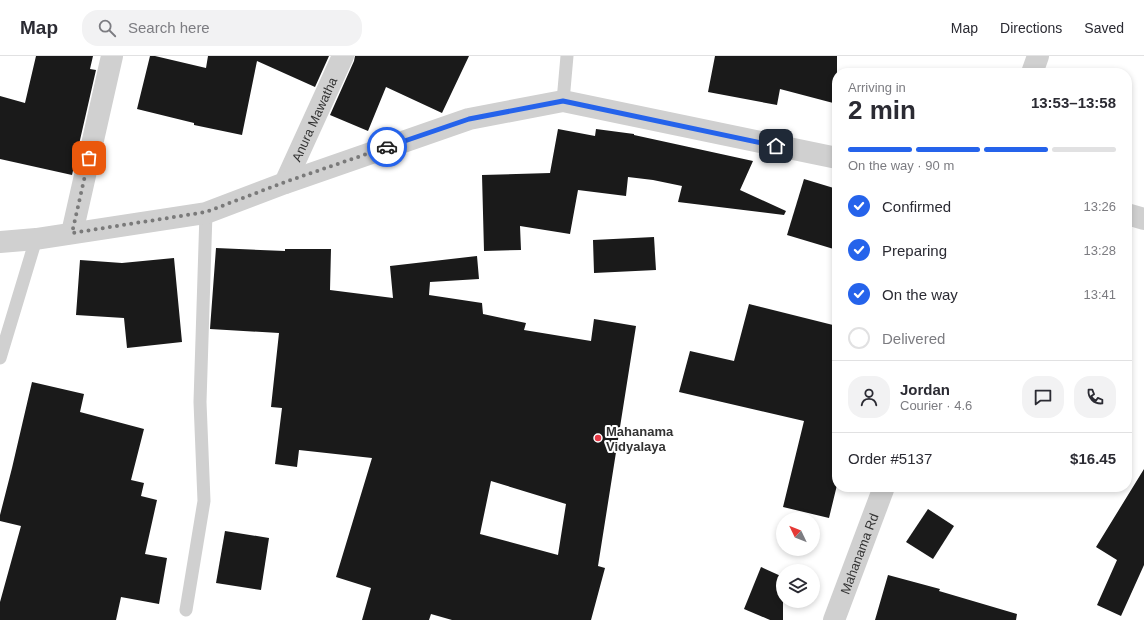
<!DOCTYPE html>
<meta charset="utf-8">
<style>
:root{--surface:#fff;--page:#f2f2f3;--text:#2b2b33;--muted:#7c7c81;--line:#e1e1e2;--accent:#2563eb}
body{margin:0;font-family:Arial,sans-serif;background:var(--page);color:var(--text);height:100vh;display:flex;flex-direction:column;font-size:15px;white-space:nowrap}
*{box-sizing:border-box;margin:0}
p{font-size:13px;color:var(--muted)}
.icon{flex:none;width:22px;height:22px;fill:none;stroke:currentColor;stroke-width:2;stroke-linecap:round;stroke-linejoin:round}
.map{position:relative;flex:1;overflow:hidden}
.side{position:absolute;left:832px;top:12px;width:300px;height:424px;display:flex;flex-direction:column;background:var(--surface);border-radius:16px;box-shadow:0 2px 6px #0003}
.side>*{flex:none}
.needle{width:26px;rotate:313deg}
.buttons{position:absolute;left:776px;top:456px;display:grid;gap:8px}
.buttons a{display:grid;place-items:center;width:44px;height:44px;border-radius:50%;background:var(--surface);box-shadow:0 2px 6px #0003;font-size:20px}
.pin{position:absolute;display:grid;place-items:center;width:34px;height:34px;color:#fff;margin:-17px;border-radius:8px;box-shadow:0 2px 6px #0006}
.courier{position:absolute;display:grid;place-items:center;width:40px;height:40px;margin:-20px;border:3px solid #2563eb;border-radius:50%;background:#fff;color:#222;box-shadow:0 1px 5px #0007}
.summary em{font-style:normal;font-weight:600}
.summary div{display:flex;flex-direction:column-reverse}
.summary{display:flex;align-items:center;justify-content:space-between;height:68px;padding:0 16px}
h1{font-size:26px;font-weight:600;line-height:30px}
.bar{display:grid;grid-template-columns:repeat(4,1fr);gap:6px 4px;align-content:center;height:48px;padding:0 16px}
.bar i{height:5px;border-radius:3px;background:var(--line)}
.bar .on{background:var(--accent)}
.bar p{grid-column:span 4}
.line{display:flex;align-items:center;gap:10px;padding:0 16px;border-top:1px solid var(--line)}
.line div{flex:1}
.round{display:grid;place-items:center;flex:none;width:42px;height:42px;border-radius:16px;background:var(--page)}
ol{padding:0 16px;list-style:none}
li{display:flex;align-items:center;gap:12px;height:44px}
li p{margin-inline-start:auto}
li .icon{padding:4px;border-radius:50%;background:var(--accent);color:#fff;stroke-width:4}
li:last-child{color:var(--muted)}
li i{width:22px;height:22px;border:2px solid var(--line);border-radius:50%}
header{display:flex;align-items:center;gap:24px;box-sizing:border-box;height:56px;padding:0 20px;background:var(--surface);border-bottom:1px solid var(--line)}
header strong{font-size:19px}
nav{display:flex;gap:22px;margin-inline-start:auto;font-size:14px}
.search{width:280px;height:36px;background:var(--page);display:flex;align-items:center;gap:10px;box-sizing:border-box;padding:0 14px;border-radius:16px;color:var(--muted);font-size:15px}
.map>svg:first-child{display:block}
.building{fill:#1a1a1a;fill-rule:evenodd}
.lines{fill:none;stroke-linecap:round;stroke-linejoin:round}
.service{stroke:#d0d0d0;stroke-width:13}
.minor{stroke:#d0d0d0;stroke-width:22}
.done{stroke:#7a7a7a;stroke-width:4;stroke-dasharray:0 7.2}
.route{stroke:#2563eb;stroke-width:5}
.poi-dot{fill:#e63946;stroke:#fff;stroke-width:1.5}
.labels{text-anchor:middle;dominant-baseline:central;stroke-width:4;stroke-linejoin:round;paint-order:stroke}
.street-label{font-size:13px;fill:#333;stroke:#fff}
.poi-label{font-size:13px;font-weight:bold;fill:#333;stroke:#fff;text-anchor:start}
</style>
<header>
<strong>Map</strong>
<div class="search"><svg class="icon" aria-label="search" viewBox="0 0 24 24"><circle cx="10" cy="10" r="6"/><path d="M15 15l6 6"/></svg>Search here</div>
<nav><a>Map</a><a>Directions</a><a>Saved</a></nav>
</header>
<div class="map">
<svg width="1144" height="564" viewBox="0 0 1144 564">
<rect width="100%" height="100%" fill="#fff"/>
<!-- building -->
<g class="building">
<polygon points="36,0 93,0 90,13 96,14 72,119 0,103 0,40 25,47"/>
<polygon points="150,0 155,0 206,12 208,0 329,0 315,31 257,5 242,79 194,69 194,67 137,53"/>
<polygon points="355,0 469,0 442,57 386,31 368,75 330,59 354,5"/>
<polygon points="715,0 837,0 837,48 780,33 777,49 708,36"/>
<polygon points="558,73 595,80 596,73 634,78 634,79 753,105 740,134 786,155 784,159 678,146 682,130 653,124 628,121 626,140 578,134 570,178 520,170 521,194 484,195 482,119 550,117"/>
<polygon points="804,123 837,133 837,194 787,179"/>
<polygon points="654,181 656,214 594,217 593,184"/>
<path d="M216,192L285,195V193H331L330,234L393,242L390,210L477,200L479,223L430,226L429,239L482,247L483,258L526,267L524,274L591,285L594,263L636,270L598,510L605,512L591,564H452L431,558L429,564H362L371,532L336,521L372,402L299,394L297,411L275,408L282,352L271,351L279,277L210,273ZM491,425L566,448L558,499L480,478Z"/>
<polygon points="174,202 182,286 127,292 124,262 76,259 80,204 122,207"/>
<polygon points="749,248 837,270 837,429 829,462 783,451 804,365 679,336 690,295 734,305"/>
<polygon points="32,326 84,338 80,356 144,373 131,424 144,427 141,440 157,444 145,498 167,502 159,548 121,541 116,564 0,564 0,546 21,470 0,465 0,459 12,412"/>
<polygon points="1144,413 1144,509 1121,560 1097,549 1117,504 1096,491"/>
<polygon points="928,453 954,470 933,503 906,486"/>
<polygon points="225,475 269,482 261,534 216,527"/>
<polygon points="761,511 783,521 783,564 770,564 744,553"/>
<polygon points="888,519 940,533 939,535 1017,558 1016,564 875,564"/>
</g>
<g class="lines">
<!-- service -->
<g class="service">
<polyline points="563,45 567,0"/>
<polyline points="0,302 36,183"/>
<polyline points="186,554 204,445 200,346 206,157"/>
</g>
<!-- minor -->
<g class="minor">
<polyline points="1032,17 1038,0"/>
<path id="s1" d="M285,127L343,0"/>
<polyline points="1127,158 1144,163"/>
<polyline points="72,177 112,0"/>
<polyline points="0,186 36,183 206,157 285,127 469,63 563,45 837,102"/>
<path id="s2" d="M834,564L884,431"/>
</g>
</g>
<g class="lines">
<!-- done -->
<polyline class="done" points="89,102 72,177 206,156 285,126 387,91"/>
<!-- route -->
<polyline class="route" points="387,91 469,63 563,45 776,90"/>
</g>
<!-- markers -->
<circle class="poi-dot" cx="598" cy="382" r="4"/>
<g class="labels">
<!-- street labels -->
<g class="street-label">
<text stroke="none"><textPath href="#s1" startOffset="70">Anura Mawatha</textPath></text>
<text stroke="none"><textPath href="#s2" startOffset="71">Mahanama Rd</textPath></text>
</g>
<!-- poi labels -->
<g class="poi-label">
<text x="606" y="375">Mahanama<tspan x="606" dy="15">Vidyalaya</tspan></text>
</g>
</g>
</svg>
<div class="buttons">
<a><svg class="needle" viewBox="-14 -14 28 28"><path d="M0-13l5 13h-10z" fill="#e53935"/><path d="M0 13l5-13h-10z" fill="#7c7c81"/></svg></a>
<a><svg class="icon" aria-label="layers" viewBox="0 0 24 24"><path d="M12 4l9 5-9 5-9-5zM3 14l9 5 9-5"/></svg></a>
</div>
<div class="pin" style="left:89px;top:102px;background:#ea580c"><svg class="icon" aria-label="bag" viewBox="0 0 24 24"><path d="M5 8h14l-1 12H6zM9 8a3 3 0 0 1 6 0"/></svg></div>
<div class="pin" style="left:776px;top:90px;background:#1f2937"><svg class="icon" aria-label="home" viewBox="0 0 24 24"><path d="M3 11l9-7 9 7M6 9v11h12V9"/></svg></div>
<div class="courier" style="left:387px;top:91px"><svg class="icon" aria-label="car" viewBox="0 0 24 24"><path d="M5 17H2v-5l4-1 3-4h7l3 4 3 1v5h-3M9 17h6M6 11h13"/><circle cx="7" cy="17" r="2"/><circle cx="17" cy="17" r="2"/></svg></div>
<section class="side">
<div class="summary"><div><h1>2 min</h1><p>Arriving in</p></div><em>13:53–13:58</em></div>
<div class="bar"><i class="on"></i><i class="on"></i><i class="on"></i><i></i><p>On the way · 90 m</p></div>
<ol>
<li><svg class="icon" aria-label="check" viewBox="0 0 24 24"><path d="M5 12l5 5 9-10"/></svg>Confirmed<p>13:26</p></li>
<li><svg class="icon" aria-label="check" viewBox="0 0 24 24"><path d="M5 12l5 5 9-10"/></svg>Preparing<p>13:28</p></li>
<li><svg class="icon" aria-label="check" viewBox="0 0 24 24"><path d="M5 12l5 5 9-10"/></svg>On the way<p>13:41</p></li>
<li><i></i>Delivered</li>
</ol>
<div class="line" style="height:72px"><a class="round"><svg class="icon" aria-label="person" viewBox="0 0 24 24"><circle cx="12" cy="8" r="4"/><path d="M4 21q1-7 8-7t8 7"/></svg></a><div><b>Jordan</b><p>Courier · 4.6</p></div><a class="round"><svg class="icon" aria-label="chat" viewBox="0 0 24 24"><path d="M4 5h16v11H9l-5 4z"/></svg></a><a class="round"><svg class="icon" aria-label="phone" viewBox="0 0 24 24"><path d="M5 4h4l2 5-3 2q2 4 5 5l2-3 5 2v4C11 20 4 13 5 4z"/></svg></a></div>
<div class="line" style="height:52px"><div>Order #5137</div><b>$16.45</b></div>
</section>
</div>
